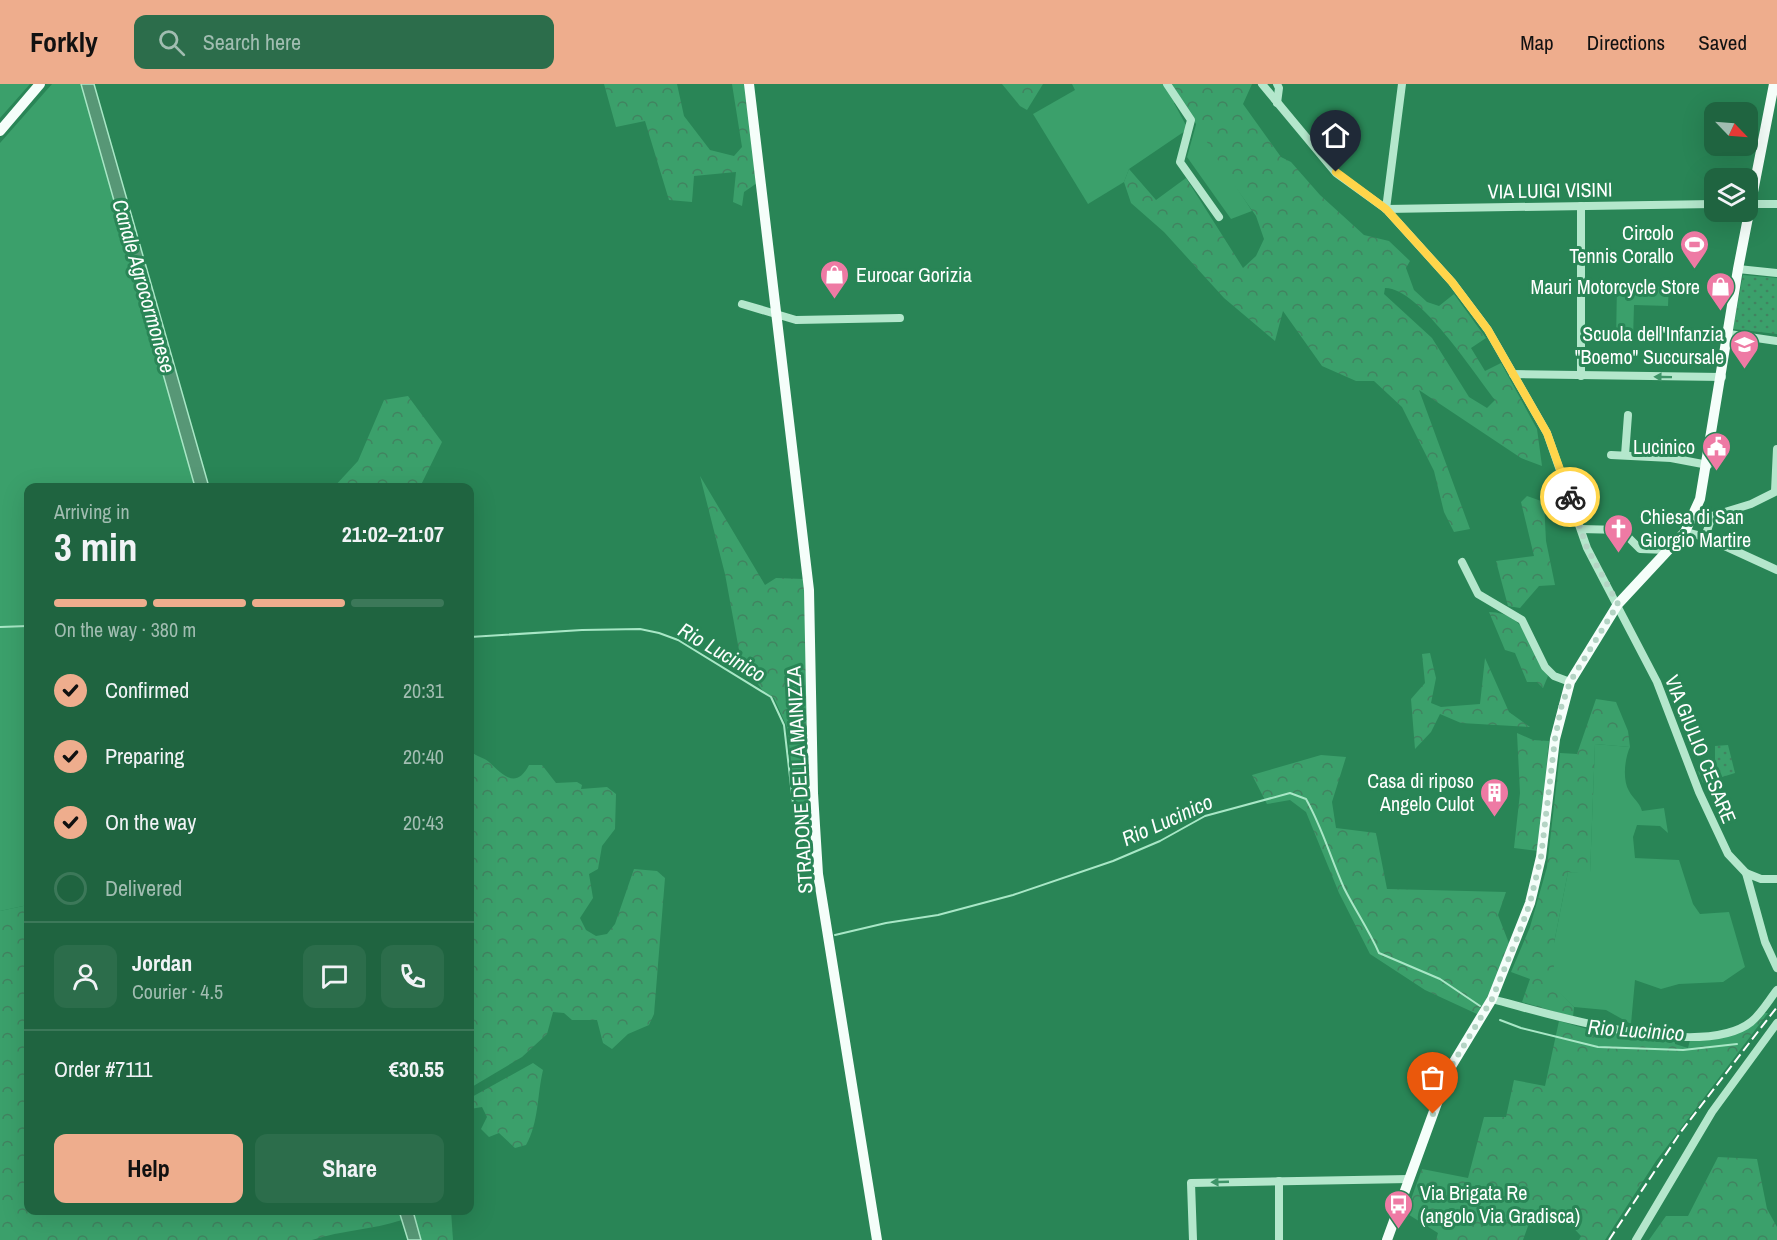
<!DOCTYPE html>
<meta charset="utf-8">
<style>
:root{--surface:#1f6440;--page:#2c6d4b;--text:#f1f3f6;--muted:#a1bdb1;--line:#3c7859;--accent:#eead8d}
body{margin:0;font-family:"Archivo Narrow",sans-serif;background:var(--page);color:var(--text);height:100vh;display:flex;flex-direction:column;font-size:22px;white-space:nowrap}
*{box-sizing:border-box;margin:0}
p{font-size:20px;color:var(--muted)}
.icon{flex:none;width:33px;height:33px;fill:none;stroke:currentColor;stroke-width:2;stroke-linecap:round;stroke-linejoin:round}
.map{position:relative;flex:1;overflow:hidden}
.panel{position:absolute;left:24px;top:399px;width:450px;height:732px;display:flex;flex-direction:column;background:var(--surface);border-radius:12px;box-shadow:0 6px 24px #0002}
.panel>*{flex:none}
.needle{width:39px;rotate:115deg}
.tools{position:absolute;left:1704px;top:18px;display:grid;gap:12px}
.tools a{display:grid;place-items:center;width:54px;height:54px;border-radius:12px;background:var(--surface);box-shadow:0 6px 24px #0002;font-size:30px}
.pin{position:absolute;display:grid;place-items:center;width:51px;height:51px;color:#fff;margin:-62px -26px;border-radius:50% 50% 50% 0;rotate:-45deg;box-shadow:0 0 6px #0007}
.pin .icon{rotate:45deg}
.courier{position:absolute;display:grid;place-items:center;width:60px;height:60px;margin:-30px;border:4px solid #ffd54a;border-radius:50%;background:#fff;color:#222;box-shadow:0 2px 8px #0007}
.headline em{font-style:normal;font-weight:700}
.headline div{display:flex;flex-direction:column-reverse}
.headline{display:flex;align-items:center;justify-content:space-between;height:102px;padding:0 30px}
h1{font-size:39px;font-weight:700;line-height:45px}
.bar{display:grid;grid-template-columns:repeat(4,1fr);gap:9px 6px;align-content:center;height:72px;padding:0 30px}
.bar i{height:8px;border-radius:4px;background:var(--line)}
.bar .on{background:var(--accent)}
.bar p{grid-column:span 4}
.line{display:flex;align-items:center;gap:15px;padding:0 30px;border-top:2px solid var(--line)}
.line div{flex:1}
.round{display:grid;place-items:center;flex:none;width:63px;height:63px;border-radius:12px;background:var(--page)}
ol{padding:0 30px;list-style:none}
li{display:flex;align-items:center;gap:18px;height:66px}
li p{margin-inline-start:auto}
li .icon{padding:6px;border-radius:50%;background:var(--accent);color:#111;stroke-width:4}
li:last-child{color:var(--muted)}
li i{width:33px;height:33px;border:3px solid var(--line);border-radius:50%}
.cta{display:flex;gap:12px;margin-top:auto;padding:12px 30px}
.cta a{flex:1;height:69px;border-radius:12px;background:var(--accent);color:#111;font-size:24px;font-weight:700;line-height:69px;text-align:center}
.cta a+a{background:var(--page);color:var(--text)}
header{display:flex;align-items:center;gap:36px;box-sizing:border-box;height:84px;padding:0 30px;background:var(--accent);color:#111}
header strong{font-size:28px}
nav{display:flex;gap:33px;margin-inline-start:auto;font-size:21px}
.search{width:420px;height:54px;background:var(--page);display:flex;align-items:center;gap:15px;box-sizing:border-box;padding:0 21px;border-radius:12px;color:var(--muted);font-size:22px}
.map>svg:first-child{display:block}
.grass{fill:#3ba06b}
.forest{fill:url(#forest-crowns);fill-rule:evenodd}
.park{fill:url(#park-dots)}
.water{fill:#579776;stroke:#a8e7c6;stroke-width:1.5}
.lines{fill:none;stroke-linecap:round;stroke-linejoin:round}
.stream{stroke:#a8e7c6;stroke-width:2}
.minor{stroke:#b4e7cc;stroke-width:8}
.major{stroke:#f5fefa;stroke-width:10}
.rail{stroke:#fff;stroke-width:2;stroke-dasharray:10 4.5;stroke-linecap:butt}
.oneway{fill:#3e9468}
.done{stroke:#b4d4c4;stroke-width:6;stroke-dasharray:0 10.8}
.route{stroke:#ffd54a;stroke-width:8}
.labels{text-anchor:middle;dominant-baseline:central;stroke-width:6;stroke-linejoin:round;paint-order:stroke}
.street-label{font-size:20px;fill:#fff;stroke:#298556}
.poi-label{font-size:20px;fill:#fff;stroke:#298556;text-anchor:end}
.water-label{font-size:21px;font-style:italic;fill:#fcfefd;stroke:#298556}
</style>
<header>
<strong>Forkly</strong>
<div class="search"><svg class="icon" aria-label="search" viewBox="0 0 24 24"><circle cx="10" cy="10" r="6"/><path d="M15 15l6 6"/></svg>Search here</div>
<nav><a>Map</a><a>Directions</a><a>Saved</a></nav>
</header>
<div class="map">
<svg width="1777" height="1156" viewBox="0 0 1777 1156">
<defs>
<pattern id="forest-crowns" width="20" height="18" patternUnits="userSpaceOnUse" patternTransform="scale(1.5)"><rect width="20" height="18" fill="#3ba06b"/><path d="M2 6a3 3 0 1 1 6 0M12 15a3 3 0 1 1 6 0" fill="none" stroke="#418360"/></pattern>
<pattern id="park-dots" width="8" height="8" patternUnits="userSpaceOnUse" patternTransform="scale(1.5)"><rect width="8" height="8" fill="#3ba06b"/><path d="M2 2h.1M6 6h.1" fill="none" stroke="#418360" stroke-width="1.8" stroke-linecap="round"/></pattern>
</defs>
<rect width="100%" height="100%" fill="#298556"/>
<!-- grass -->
<g class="grass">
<polygon points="0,0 30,0 0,34"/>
<polygon points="52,0 81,0 195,403 28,404 28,821 0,827 0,59"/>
<polygon points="1072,0 1165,0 1177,17 1174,19 1188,45 1129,85 1124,98 1088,120 1033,30 1075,6"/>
<polygon points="1197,37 1216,72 1252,127 1231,135 1187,73"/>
<polygon points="1651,198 1651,202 1661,203 1661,198 1669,198 1668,222 1634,221 1633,256 1616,257 1617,200"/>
<path d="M1595,660L1630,663C1625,674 1622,695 1629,707C1633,715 1639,717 1642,727L1664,724L1668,749L1660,742L1637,741L1633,753L1635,774L1679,776L1693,820L1700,830L1729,828L1745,883L1723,898L1679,900L1661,905L1635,896L1631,940L1606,926L1574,923L1554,903V859L1568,788L1590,789Z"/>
</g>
<!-- forest -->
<g class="forest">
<polygon points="604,0 677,0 684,32 710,66 734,72 742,63 732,0 745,0 757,99 744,108 742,122 733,118 736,88 694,92 692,118 669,116 645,37 616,43"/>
<polygon points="1002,0 1043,0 1027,26 1020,22"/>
<path d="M1172,0H1252L1243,20L1281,73L1291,78L1320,111L1364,151L1389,157L1410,177L1406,184L1414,206L1427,218L1439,222L1454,210L1486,254L1471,264L1485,287L1501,279L1537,345L1542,382L1521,374L1419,306L1470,445L1454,448L1444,428L1434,387L1402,323L1374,297H1356L1322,282L1283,227L1275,257L1224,214L1164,148L1131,119L1124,98L1129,85L1156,116L1186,94L1243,184L1256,172L1264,155L1256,132L1225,88ZM1385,204C1418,203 1474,289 1495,316L1487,324L1469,313L1432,254L1384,210Z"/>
<polygon points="408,312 442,358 420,403 334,403 358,377 384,316"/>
<polygon points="700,392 765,501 776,494 804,495 812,755 799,744 787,643 774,614 763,607 741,577 725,490"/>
<polygon points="1527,412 1544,418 1546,457 1555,501 1539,502 1520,524 1508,522 1496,477 1534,472 1521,418"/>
<path d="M1489,528C1529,529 1529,565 1548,592L1543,604L1537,598H1527L1515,569L1505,566Z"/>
<polygon points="1430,569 1436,594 1431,619 1441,623 1480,620 1485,574 1509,628 1530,643 1461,639 1440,630 1431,648 1415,665 1411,615 1425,599 1422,570"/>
<polygon points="1596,615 1616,618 1628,647 1630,663 1595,660 1590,790 1568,788 1554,859 1554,902 1574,923 1573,933 1522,918 1530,895 1511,888 1530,843 1547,783 1560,669 1577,670"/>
<path d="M470,636L474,645L470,656L472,668C477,673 483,673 489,678C503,691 516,706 529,681H542L556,699L577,698L582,701L581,705L607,703L616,710L615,745L602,762L598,785L589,790L593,814L580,834L586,846L596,852L607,850L615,840L634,785L657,787L665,794L654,930L649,941L628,950L612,965L603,959L597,936H572L564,929L553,928L547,950L522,973L470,1004Z"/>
<polygon points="1517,649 1533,656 1549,657 1538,767 1514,764 1520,709"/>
<polygon points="1321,671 1346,673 1332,718 1336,744 1376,749 1387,805 1506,808 1498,831 1510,862 1489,912 1477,930 1425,906 1370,870 1339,809 1306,728 1290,716 1267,720 1252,691"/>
<path d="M28,821V1126H399L402,1136C372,1146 342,1146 312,1156H0V827Z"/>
<path d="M1764,929H1768L1656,1077L1605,1156H1579L1581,1152L1566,1136L1528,1142L1523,1156H1436L1438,1149L1406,1129L1422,1085L1468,1094L1484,1033H1506L1514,996L1545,1002L1559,937L1594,947L1675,955V960L1688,964L1690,956C1718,957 1746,951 1764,929Z"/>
<path d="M533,979L543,986C537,1011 539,1038 526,1061L515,1064L499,1049L489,1053L481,1045L487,1033L482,1023L470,1025V1014Z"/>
<polygon points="1718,1073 1757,1075 1767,1125 1777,1143 1777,1156 1649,1156 1666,1132 1688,1132"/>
<polygon points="413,1127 451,1127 453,1156 421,1156"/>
</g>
<!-- park -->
<g class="park">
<polygon points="1743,191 1777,194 1777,250 1733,245"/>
<polygon points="1728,661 1735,689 1703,699 1698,687 1715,686 1715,662"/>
</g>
<!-- water -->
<g class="water">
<polygon points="81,0 94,0 209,403 195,403"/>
<polygon points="399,1127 413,1127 421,1156 408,1156"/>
</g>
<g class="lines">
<!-- stream -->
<g class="stream">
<polyline points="0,543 28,542"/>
<polyline points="470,553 582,546 640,545 659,549 678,556 771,613 784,641 802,798"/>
<path d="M835,851L886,839L938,831L1013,811L1113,777L1160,757L1205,732L1290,709L1306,715C1323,745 1330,773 1344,804C1355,826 1369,846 1379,869L1440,895L1480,922"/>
<polyline points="1500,936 1521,944 1598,963 1683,966 1737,960"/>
</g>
<!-- minor -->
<g class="minor">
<polyline points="1167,0 1191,36 1180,78 1219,133"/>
<polyline points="1262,0 1336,89 1386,125 1452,198 1488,246 1547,349 1587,464 1657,598 1699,708 1728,770 1746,789 1761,795 1777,795"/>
<polyline points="1277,0 1279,4 1277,19"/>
<polyline points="1748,120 1777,120"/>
<polyline points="1581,122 1581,292"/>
<polyline points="1386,125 1714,120"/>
<polyline points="1386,125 1402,0"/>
<polyline points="1738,185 1777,189"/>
<polyline points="742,220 796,236 900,234"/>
<polyline points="1729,250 1777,257"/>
<polyline points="1513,290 1722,293"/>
<polyline points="1611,371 1671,374 1708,381"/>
<polyline points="1625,371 1628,331"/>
<polyline points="1775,407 1777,365"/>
<polyline points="1696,426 1712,432"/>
<polyline points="1712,432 1751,420 1777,407"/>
<polyline points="1581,445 1621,446 1640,465 1668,466"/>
<polyline points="1685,448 1705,453 1777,486"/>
<polyline points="1705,453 1712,432"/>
<polyline points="1462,478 1478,510 1522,536 1545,583 1554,592 1570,598"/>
<polyline points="1746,789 1765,858 1777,884"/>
<path d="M1492,915C1548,930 1702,977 1751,938C1761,930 1769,916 1777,906"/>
<polyline points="1193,1156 1191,1099 1409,1095"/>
<polyline points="1279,1156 1279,1097"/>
<polyline points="1636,1156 1712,1028 1777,939"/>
</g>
<!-- major -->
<g class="major">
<polyline points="749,0 809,506 813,709 818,790 877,1156"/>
<polyline points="0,47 40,0"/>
<polyline points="1387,1156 1449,986 1492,915 1530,819 1541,773 1555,655 1570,598 1618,520 1685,448 1700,415 1738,185 1774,0"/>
</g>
<!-- rail -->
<polyline class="rail" points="1609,1156 1680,1049 1777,923"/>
</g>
<!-- one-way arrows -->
<defs><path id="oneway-solid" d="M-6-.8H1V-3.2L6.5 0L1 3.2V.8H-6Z" transform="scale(1.5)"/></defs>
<g class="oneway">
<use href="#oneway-solid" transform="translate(1663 293) rotate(-179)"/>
<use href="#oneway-solid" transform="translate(1220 1098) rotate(178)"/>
</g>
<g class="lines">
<!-- done -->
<polyline class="done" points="1433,1030 1449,986 1492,915 1518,852 1530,819 1541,773 1555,655 1561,624 1570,598 1618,520 1587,464 1570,413"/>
<!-- route -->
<polyline class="route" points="1336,88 1386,125 1452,198 1488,246 1547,349 1570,413"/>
</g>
<!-- icons -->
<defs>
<symbol id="stadium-pin" viewBox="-11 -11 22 30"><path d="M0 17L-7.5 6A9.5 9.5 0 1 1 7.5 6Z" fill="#ee7aa4" stroke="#298556"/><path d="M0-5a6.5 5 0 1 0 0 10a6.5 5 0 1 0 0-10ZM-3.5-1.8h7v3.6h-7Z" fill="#fff"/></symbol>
<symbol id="shop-pin" viewBox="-11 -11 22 30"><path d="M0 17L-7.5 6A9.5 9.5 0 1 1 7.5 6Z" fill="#ee7aa4" stroke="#298556"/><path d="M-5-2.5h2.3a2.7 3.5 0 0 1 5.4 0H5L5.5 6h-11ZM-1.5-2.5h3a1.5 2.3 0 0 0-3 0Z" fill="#fff"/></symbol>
<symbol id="school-pin" viewBox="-11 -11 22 30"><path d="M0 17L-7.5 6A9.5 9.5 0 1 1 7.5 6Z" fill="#ee7aa4" stroke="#298556"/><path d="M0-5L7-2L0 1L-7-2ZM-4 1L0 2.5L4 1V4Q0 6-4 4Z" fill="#fff"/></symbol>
<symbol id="civic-pin" viewBox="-11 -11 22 30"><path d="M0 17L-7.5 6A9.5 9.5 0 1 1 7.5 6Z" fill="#ee7aa4" stroke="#298556"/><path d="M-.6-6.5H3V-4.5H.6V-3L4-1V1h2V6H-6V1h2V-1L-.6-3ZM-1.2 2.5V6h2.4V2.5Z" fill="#fff"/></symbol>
<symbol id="church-pin" viewBox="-11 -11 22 30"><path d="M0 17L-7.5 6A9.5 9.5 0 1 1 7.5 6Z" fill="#ee7aa4" stroke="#298556"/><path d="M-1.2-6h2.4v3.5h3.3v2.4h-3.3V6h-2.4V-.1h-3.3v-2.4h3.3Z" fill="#fff"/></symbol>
<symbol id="building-pin" viewBox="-11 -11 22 30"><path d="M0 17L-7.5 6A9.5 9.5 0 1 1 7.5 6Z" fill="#ee7aa4" stroke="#298556"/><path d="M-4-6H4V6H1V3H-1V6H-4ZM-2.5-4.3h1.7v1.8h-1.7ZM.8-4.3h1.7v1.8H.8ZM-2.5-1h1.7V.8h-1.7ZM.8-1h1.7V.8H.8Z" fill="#fff"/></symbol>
<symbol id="bus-pin" viewBox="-11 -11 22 30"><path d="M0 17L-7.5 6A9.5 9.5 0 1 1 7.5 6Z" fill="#ee7aa4" stroke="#298556"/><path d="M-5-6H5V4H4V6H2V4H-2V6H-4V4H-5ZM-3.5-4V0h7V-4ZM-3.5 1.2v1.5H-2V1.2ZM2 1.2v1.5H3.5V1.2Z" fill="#fff"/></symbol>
</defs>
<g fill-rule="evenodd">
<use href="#stadium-pin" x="1678" y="144" width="33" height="45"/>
<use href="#shop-pin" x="818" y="174" width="33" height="45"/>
<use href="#shop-pin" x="1704" y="186" width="33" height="45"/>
<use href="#school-pin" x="1728" y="244" width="33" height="45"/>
<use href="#civic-pin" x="1700" y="346" width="33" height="45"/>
<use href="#church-pin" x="1602" y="428" width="33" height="45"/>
<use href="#building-pin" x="1478" y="692" width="33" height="45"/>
<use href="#bus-pin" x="1382" y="1104" width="33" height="45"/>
</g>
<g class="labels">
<!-- street labels -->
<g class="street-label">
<text transform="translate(1550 106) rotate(-1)">VIA LUIGI VISINI</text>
<text transform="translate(1701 665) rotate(68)">VIA GIULIO CESARE</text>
<text transform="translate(799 696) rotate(-93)">STRADONE DELLA MAINIZZA</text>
</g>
<!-- poi labels -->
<g class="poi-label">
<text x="1674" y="148">Circolo<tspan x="1674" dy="23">Tennis Corallo</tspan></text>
<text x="856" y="190" text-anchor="start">Eurocar Gorizia</text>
<text x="1700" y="202">Mauri Motorcycle Store</text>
<text x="1724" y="249">Scuola dell'Infanzia<tspan x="1724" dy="23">"Boemo" Succursale</tspan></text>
<text x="1695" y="362">Lucinico</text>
<text x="1640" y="432" text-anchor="start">Chiesa di San<tspan x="1640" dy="23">Giorgio Martire</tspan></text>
<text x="1474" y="696">Casa di riposo<tspan x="1474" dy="23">Angelo Culot</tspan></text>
<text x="1420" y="1108" text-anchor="start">Via Brigata Re<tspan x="1420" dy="23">(angolo Via Gradisca)</tspan></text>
</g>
<!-- water labels -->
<g class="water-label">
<text transform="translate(144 202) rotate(74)">Canale Agrocormonese</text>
<text transform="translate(722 568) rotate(30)">Rio Lucinico</text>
<text transform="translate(1167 736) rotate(-24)">Rio Lucinico</text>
<text transform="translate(1636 946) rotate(4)">Rio Lucinico</text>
</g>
</g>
</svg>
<div class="tools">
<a><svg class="needle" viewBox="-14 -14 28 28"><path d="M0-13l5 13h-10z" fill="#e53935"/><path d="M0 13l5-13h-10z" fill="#a1bdb1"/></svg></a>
<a><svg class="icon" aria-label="layers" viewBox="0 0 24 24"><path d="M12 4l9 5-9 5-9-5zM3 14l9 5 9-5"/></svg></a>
</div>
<div class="pin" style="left:1433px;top:1030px;background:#ea580c"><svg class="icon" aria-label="bag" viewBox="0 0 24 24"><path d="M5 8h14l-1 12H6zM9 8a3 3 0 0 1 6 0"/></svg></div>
<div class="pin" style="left:1336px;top:88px;background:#1f2937"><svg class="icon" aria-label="home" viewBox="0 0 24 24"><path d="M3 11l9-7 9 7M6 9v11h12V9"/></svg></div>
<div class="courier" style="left:1570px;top:413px"><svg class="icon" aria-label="bike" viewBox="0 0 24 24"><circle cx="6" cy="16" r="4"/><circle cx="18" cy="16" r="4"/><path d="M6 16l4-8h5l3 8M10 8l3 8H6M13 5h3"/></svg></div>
<section class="panel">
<div class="headline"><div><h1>3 min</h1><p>Arriving in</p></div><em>21:02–21:07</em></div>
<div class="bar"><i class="on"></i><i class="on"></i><i class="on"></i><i></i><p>On the way · 380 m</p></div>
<ol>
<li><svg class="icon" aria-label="check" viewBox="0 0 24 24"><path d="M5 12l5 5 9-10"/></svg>Confirmed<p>20:31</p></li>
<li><svg class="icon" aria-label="check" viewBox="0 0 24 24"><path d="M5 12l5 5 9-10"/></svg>Preparing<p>20:40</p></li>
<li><svg class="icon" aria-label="check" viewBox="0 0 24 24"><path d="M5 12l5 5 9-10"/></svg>On the way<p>20:43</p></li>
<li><i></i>Delivered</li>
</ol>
<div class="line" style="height:108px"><a class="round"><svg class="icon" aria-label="person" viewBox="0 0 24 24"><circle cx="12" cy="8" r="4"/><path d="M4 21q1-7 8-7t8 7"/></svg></a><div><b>Jordan</b><p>Courier · 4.5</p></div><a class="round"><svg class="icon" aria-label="chat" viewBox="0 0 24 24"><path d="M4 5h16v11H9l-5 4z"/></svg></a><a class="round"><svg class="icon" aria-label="phone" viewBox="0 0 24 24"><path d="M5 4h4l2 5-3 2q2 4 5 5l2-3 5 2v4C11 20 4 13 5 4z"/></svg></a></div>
<div class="line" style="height:78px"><div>Order #7111</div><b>€30.55</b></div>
<div class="cta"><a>Help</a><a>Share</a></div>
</section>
</div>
